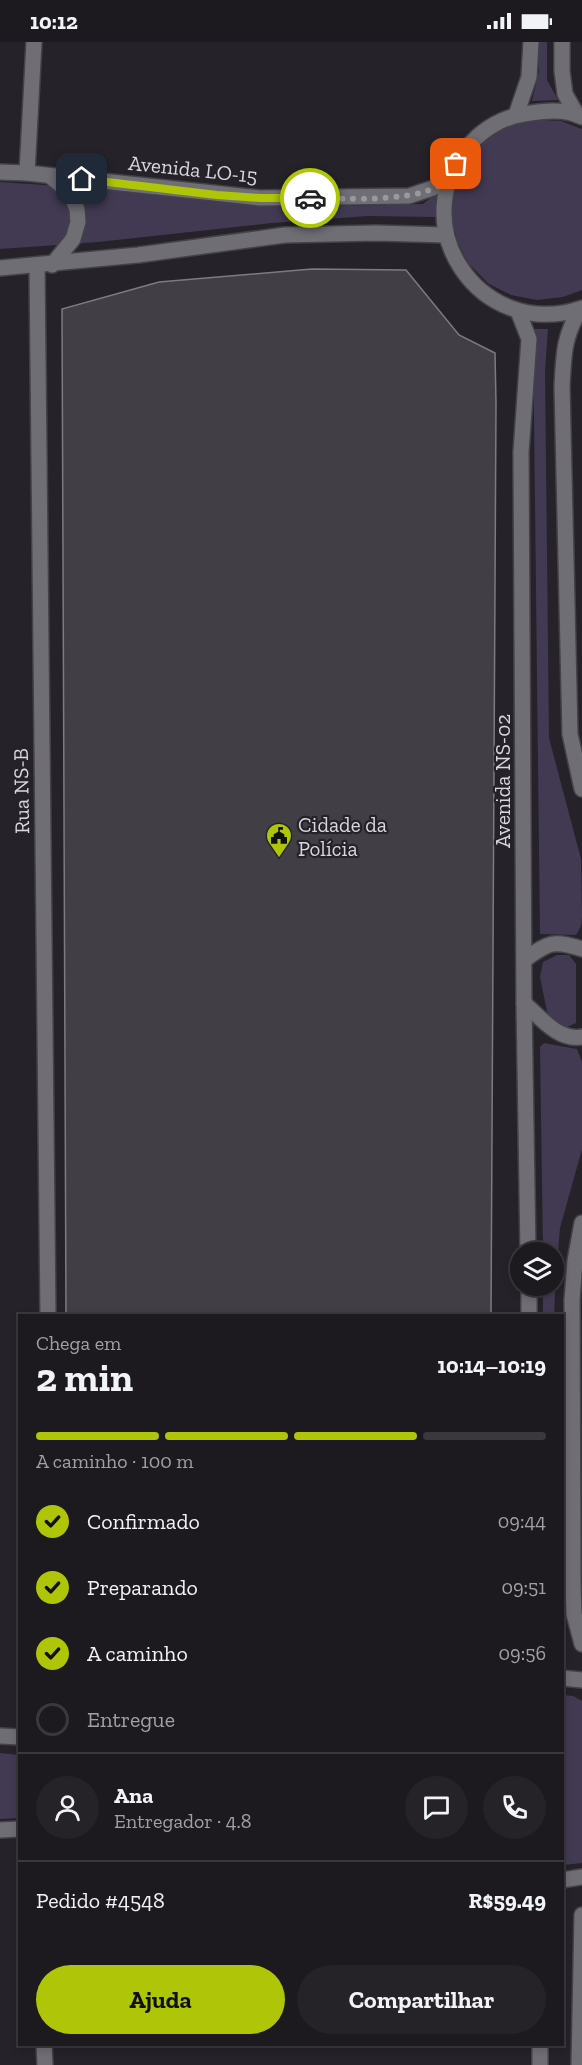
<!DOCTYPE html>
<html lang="pt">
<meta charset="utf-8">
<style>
:root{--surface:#1c1a1f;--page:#252328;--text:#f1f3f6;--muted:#a0a1a4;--line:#3a383d;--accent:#afc507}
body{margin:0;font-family:"Zilla Slab",serif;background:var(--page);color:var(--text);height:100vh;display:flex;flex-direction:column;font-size:22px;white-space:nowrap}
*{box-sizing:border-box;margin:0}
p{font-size:20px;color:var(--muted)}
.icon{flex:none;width:33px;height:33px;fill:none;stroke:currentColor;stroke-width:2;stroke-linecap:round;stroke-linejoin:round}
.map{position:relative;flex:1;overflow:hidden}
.panel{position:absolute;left:18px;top:1272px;width:546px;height:732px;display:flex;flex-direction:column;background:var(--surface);border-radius:0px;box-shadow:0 3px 9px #0003,0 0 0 2px var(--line)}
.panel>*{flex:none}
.fabs{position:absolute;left:510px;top:1200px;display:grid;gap:12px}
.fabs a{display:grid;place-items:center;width:54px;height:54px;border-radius:50%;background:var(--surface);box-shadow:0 3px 9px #0003,0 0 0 2px var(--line);font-size:30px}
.pin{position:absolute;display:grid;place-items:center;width:51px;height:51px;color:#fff;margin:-26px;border-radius:12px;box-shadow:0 3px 9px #0006}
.courier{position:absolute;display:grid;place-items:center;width:60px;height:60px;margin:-30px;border:4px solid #afc507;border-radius:50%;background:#fff;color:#222;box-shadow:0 2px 8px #0007}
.overview em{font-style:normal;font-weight:700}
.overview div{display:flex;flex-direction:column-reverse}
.overview{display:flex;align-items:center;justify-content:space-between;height:102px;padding:0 18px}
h1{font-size:39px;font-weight:700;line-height:45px}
.bar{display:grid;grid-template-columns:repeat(4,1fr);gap:9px 6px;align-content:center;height:72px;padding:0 18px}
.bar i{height:8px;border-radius:4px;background:var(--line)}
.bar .current{background:var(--accent)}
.bar p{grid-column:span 4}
.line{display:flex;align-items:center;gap:15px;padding:0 18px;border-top:2px solid var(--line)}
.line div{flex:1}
.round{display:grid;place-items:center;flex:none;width:63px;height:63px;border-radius:32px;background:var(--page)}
ol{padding:0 18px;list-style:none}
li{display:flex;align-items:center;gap:18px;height:66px}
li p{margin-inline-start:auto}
li .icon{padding:6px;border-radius:50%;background:var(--accent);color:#111;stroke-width:4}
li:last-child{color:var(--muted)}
li i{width:33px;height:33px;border:3px solid var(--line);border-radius:50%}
.primary-button{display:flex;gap:12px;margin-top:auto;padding:12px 18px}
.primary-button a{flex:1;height:69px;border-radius:36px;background:var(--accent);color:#111;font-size:24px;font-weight:700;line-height:69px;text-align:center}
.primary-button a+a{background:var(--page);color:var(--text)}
.status{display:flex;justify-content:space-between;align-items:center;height:42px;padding:0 30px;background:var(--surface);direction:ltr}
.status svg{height:16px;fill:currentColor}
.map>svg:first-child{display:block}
.green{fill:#423a53}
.building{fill:#413f45;stroke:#7d7b82;stroke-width:1.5}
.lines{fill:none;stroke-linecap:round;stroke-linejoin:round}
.minor-casing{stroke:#434246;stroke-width:18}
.tertiary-casing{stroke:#434246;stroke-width:18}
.secondary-casing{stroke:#434246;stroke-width:18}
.minor{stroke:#6f6e74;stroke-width:15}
.tertiary{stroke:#6f6e74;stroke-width:15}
.secondary{stroke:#6f6e74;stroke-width:15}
.done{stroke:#99989d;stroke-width:6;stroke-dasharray:0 10.8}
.route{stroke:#afc507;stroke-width:8}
.labels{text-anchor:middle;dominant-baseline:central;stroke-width:4.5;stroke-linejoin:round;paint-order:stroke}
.street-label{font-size:21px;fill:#d8d7db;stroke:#252329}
.poi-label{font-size:21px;fill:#d8d7db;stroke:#252329;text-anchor:start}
</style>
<div class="status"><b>10:12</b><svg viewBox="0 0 49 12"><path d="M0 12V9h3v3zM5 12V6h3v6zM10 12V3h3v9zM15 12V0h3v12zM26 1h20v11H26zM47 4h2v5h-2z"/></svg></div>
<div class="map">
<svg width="582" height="2023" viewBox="0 0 582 2023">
<rect width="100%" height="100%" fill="#252329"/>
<!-- green -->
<g class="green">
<polygon points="537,0 547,0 547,38 558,58 532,59 539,30"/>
<polygon points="524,77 561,79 582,87 582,248 563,255 537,258 511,253 489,242 468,221 458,201 450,171 457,132 477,105 497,87"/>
<polygon points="0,140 117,148 246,161 352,164 423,162 437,151 435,175 368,174 272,181 98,200 0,207"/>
<polygon points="533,287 548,287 545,329 549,696 581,817 582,875 581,884 576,893 540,892"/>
<polygon points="557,913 569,913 576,922 576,981 567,985 557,986 549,979 540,935 543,920"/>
<polygon points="544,1001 577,1007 582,1020 582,1107 560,1186 556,1232 554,1274 543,1273 543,1244 554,1244 554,1210 543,1210 540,1005"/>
<polygon points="562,1653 573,1654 582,1659 582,1821 563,1823"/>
<polygon points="0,1711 19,1713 19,1776 0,1777"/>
</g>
<!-- building -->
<polygon class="building" points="312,227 406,228 459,293 495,311 496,361 491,1274 66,1274 62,267 159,240"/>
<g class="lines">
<defs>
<g id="minor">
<polyline points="27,131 34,0"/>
<polyline points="37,224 48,1274"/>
<polyline points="44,2002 45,2023"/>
</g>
<g id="tertiary">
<polyline points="562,0 562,29 565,52 577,73"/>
<polyline points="516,73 529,35 531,0"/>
<path d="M582,75C564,66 542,69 524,72C504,75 485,86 472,100C399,181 480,301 582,266"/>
<polyline points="0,130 27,131 260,156 409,154 433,146 450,136"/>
<polyline points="50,134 70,151 77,167 78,180 73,197 52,223"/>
<polyline points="0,226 138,213 285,193 376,191 446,193"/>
<path d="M580,267C563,297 564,312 562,344L570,692L582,747"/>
<polyline points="518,269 529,297 521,410 524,961 528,1210"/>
<path d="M524,918C548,901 553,897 582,907"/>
<path d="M524,961C541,976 558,999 582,995"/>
<polyline points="582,1181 575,1219 572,1258 573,1543 574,1572 582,1602"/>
<polyline points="529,1244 529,1274"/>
<polyline points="540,2023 540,2002"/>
<polyline points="579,2023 582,1873"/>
</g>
<g id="secondary">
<polyline points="562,1636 582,1638"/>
<polyline points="0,1694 20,1695"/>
<polyline points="0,1788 20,1787"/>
<polyline points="562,1838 582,1835"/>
</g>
</defs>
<!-- minor casing -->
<use href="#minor" class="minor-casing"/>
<!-- tertiary casing -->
<use href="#tertiary" class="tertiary-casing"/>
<!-- secondary casing -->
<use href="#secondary" class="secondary-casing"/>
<!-- minor -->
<use href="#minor" class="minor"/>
<!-- tertiary -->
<use href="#tertiary" class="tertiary"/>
<!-- secondary -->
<use href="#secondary" class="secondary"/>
</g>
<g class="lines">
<!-- done -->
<path class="done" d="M310,156C342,156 430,163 451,134C453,131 455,125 456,122"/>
<!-- route -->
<polyline class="route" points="82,137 217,153 260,156 310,156"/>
</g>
<!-- icons -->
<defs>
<symbol id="civic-pin" viewBox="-11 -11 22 30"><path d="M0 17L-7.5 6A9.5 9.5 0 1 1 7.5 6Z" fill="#afc507" stroke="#252329"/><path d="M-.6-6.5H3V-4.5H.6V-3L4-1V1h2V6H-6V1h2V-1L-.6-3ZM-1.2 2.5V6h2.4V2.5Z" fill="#111"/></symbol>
</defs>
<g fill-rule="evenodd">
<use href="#civic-pin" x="264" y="779" width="30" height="40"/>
</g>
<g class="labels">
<!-- street labels -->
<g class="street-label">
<text transform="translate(193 127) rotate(6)">Avenida LO-15</text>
<text transform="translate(502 739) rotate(-90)">Avenida NS-02</text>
<text transform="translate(21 749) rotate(-91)">Rua NS-B</text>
</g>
<!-- poi labels -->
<g class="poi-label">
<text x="298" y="782">Cidade da<tspan x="298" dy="24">Polícia</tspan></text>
</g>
</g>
</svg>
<div class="fabs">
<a><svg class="icon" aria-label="layers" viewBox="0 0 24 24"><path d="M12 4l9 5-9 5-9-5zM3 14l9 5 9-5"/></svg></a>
</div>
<div class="pin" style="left:456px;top:122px;background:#ea580c"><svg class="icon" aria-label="bag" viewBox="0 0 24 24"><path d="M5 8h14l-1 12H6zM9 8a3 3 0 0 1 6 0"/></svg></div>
<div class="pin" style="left:82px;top:137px;background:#1f2937"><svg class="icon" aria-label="home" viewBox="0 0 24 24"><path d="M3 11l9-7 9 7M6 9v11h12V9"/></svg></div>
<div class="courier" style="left:310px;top:156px"><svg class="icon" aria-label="car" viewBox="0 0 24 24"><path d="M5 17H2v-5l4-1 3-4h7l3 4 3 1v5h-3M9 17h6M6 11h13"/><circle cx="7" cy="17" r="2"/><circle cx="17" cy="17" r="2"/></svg></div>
<section class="panel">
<div class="overview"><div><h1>2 min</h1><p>Chega em</p></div><em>10:14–10:19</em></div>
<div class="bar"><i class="current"></i><i class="current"></i><i class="current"></i><i></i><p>A caminho · 100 m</p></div>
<ol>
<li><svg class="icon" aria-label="check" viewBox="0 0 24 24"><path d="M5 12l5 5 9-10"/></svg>Confirmado<p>09:44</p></li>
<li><svg class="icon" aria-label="check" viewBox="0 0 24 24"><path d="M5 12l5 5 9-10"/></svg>Preparando<p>09:51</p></li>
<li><svg class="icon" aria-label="check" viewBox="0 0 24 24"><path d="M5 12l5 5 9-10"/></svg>A caminho<p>09:56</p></li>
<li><i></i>Entregue</li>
</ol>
<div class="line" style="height:108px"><a class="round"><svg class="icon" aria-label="person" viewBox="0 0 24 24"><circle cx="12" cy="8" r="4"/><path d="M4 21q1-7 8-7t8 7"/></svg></a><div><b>Ana</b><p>Entregador · 4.8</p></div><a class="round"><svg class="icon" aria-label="chat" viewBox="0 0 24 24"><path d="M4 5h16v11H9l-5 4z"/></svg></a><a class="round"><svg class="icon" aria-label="phone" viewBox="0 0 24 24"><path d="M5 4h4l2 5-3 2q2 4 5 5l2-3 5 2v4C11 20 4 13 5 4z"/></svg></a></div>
<div class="line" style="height:78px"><div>Pedido #4548</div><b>R$59.49</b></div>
<div class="primary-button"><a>Ajuda</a><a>Compartilhar</a></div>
</section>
</div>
